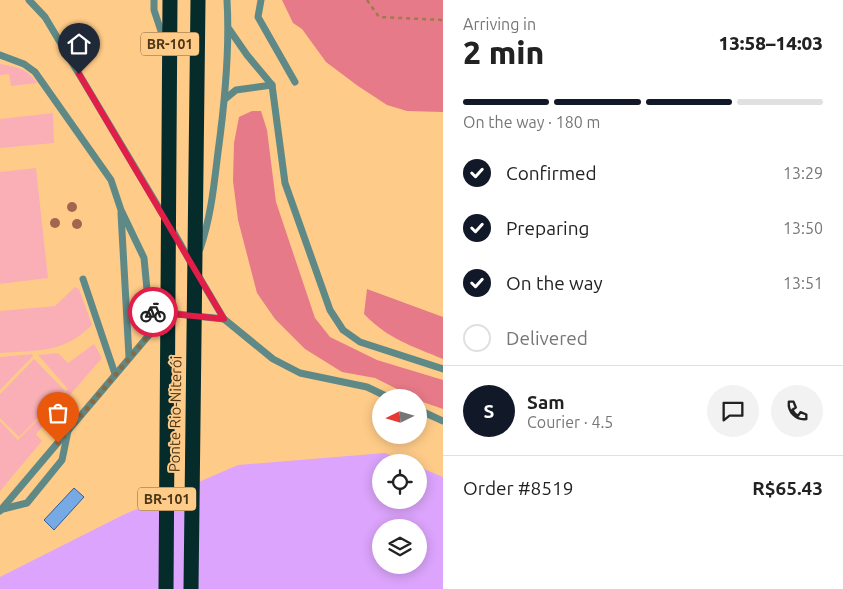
<!DOCTYPE html>
<meta charset="utf-8">
<style>
:root{--surface:#fff;--page:#f2f2f2;--text:#222;--muted:#767676;--line:#e0e0e0;--accent:#111827}
body{margin:0;font-family:Ubuntu,sans-serif;background:var(--page);color:var(--text);height:100vh;display:flex;flex-direction:column;font-size:19px;white-space:nowrap}
*{box-sizing:border-box;margin:0}
p{font-size:16px;color:var(--muted)}
.icon{flex:none;width:28px;height:28px;fill:none;stroke:currentColor;stroke-width:2;stroke-linecap:round;stroke-linejoin:round}
.map{position:relative;flex:1;overflow:hidden}
.sheet{display:flex;flex-direction:column;background:var(--surface);width:400px}
.sheet>*{flex:none}
.needle{width:32px;rotate:265deg}
.fabs{position:absolute;left:372px;top:389px;display:grid;gap:10px}
.fabs a{display:grid;place-items:center;width:55px;height:55px;border-radius:50%;background:var(--surface);box-shadow:0 2px 12px #0003;font-size:25px}
.pin{position:absolute;display:grid;place-items:center;width:42px;height:42px;color:#fff;margin:-51px -21px;border-radius:50% 50% 50% 0;rotate:-45deg;box-shadow:0 0 5px #0007}
.pin .icon{rotate:45deg}
.courier{position:absolute;display:grid;place-items:center;width:50px;height:50px;margin:-25px;border:4px solid #e11d48;border-radius:50%;background:#fff;color:#222;box-shadow:0 1px 6px #0007}
.summary em{font-style:normal;font-weight:800}
.summary div{display:flex;flex-direction:column-reverse}
.summary{display:flex;align-items:center;justify-content:space-between;height:85px;padding:0 20px}
h1{font-size:32px;font-weight:800;line-height:38px}
.bar{display:grid;grid-template-columns:repeat(4,1fr);gap:8px 5px;align-content:center;height:60px;padding:0 20px}
.bar i{height:6px;border-radius:4px;background:var(--line)}
.bar .current{background:var(--accent)}
.bar p{grid-column:span 4}
.line{display:flex;align-items:center;gap:12px;padding:0 20px;border-top:1px solid var(--line)}
.line div{flex:1}
.round{display:grid;place-items:center;flex:none;width:52px;height:52px;border-radius:26px;background:var(--page)}
ol{padding:0 20px;list-style:none}
li{display:flex;align-items:center;gap:15px;height:55px}
li p{margin-inline-start:auto}
li .icon{padding:5px;border-radius:50%;background:var(--accent);color:#fff;stroke-width:4}
li:last-child{color:var(--muted)}
li i{width:28px;height:28px;border:2px solid var(--line);border-radius:50%}
main{display:flex;flex:1;min-height:0}
.map>svg:first-child{display:block}
.green{fill:#faafb6}
.forest{fill:#e77a88}
.water{fill:#dca4fc;fill-rule:evenodd}
.building{fill:#77aae5;stroke:#2f6096}
.lines{fill:none;stroke-linecap:round;stroke-linejoin:round}
.path{stroke:#9e7a4c;stroke-width:2.5;stroke-dasharray:4 4;stroke-linecap:butt}
.service{stroke:#5f8987;stroke-width:7}
.motorway{stroke:#052b2a;stroke-width:15}
.tree{fill:#a2664f}
.done{stroke:#8a6a40;stroke-width:5;stroke-dasharray:0 9}
.route{stroke:#e11d48;stroke-width:6}
.labels{text-anchor:middle;dominant-baseline:central;stroke-width:4;stroke-linejoin:round;paint-order:stroke}
.shield{fill:#ffcb88;stroke:#81633b;stroke-width:1}
.shield-label{font-size:14px;font-weight:bold;fill:#4b361a}
.street-label{font-size:15px;fill:#4b361a;stroke:#ffcb88}
</style>
<main>
<div class="map">
<svg width="443" height="589" viewBox="0 0 443 589">
<rect width="100%" height="100%" fill="#ffcb88"/>
<!-- green -->
<g class="green">
<path d="M0,64C17,67 27,68 37,83L11,86L9,74L0,75Z"/>
<polygon points="53,113 54,143 0,148 0,119"/>
<polygon points="36,168 48,278 0,284 0,172"/>
<path d="M75,287L79,289L92,325C63,354 37,350 0,353V311L55,306Z"/>
<polygon points="94,344 102,358 36,434 42,441 0,491 0,421 18,440 68,389 38,355 58,353 68,363"/>
<polygon points="32,354 33,356 0,390 0,357"/>
<polygon points="34,359 65,391 19,437 0,418 0,394"/>
</g>
<!-- forest -->
<g class="forest">
<polygon points="282,0 443,0 443,112 407,111 387,105 358,86 326,62 302,29 293,23"/>
<polygon points="252,111 261,111 267,130 276,202 315,318 330,337 377,360 443,380 443,409 420,401 419,398 413,397 375,378 342,372 305,349 275,319 257,293 238,220 233,181 234,143 239,117"/>
<path d="M367,289L443,317V359C412,346 388,339 364,314Z"/>
</g>
<!-- water -->
<path class="water" d="M385,453L407,462H381V500H419V467L443,477V589H0V577L123,515L238,465ZM381,528H419V565H381Z"/>
<!-- building -->
<polygon class="building" points="74,488 84,497 54,530 44,520"/>
<g class="lines">
<!-- path -->
<polyline class="path" points="367,0 379,17 443,20"/>
<!-- service -->
<g class="service">
<polyline points="29,0 45,17 165,218"/>
<polyline points="154,0 154,10 165,43"/>
<polyline points="261,0 258,17 295,82"/>
<polyline points="229,29 247,55 272,85 285,183 330,310 343,330 360,342 443,369"/>
<polyline points="0,55 24,64 35,72 111,180 121,210 144,258 149,311 149,335 0,511"/>
<polyline points="225,99 236,90 272,85"/>
<polyline points="121,213 129,357"/>
<polyline points="172,229 191,263"/>
<path d="M200,249C211,217 214,185 218,152C225,101 230,51 227,0"/>
<polyline points="198,275 224,319 273,359 300,373 367,387 390,398"/>
<polyline points="83,279 115,374"/>
<polyline points="149,311 224,319"/>
<polyline points="419,410 443,421"/>
<polyline points="3,509 27,503 62,460 68,431"/>
</g>
<!-- motorway -->
<g class="motorway">
<polyline points="166,589 170,0"/>
<polyline points="191,589 198,0"/>
</g>
</g>
<!-- trees -->
<g class="tree">
<circle cx="72" cy="207" r="5"/>
<circle cx="55" cy="223" r="5"/>
<circle cx="77" cy="224" r="5"/>
</g>
<g class="lines">
<!-- done -->
<polyline class="done" points="58,443 149,335 150,312 153,312"/>
<!-- route -->
<polyline class="route" points="79,74 224,319 153,312"/>
</g>
<g class="labels">
<!-- shield labels -->
<g class="shield">
<rect x="141" y="32.5" width="58" height="23" rx="4"/>
<rect x="138" y="487.5" width="58" height="23" rx="4"/>
</g>
<g class="shield-label">
<text x="170" y="44">BR-101</text>
<text x="167" y="499">BR-101</text>
</g>
<!-- street labels -->
<g class="street-label">
<text transform="translate(175 414) rotate(-89)">Ponte Rio-Niterói</text>
</g>
</g>
</svg>
<div class="fabs">
<a><svg class="needle" viewBox="-14 -14 28 28"><path d="M0-13l5 13h-10z" fill="#e53935"/><path d="M0 13l5-13h-10z" fill="#767676"/></svg></a>
<a><svg class="icon" aria-label="locate" viewBox="0 0 24 24"><circle cx="12" cy="12" r="6"/><path d="M12 2v4M12 18v4M2 12h4M18 12h4"/></svg></a>
<a><svg class="icon" aria-label="layers" viewBox="0 0 24 24"><path d="M12 4l9 5-9 5-9-5zM3 14l9 5 9-5"/></svg></a>
</div>
<div class="pin" style="left:58px;top:443px;background:#ea580c"><svg class="icon" aria-label="bag" viewBox="0 0 24 24"><path d="M5 8h14l-1 12H6zM9 8a3 3 0 0 1 6 0"/></svg></div>
<div class="pin" style="left:79px;top:74px;background:#1f2937"><svg class="icon" aria-label="home" viewBox="0 0 24 24"><path d="M3 11l9-7 9 7M6 9v11h12V9"/></svg></div>
<div class="courier" style="left:153px;top:312px"><svg class="icon" aria-label="bike" viewBox="0 0 24 24"><circle cx="6" cy="16" r="4"/><circle cx="18" cy="16" r="4"/><path d="M6 16l4-8h5l3 8M10 8l3 8H6M13 5h3"/></svg></div>
</div>
<section class="sheet">
<div class="summary"><div><h1>2 min</h1><p>Arriving in</p></div><em>13:58–14:03</em></div>
<div class="bar"><i class="current"></i><i class="current"></i><i class="current"></i><i></i><p>On the way · 180 m</p></div>
<ol>
<li><svg class="icon" aria-label="check" viewBox="0 0 24 24"><path d="M5 12l5 5 9-10"/></svg>Confirmed<p>13:29</p></li>
<li><svg class="icon" aria-label="check" viewBox="0 0 24 24"><path d="M5 12l5 5 9-10"/></svg>Preparing<p>13:50</p></li>
<li><svg class="icon" aria-label="check" viewBox="0 0 24 24"><path d="M5 12l5 5 9-10"/></svg>On the way<p>13:51</p></li>
<li><i></i>Delivered</li>
</ol>
<div class="line" style="height:90px"><b class="round" style="background:var(--accent);color:#fff">S</b><div><b>Sam</b><p>Courier · 4.5</p></div><a class="round"><svg class="icon" aria-label="chat" viewBox="0 0 24 24"><path d="M4 5h16v11H9l-5 4z"/></svg></a><a class="round"><svg class="icon" aria-label="phone" viewBox="0 0 24 24"><path d="M5 4h4l2 5-3 2q2 4 5 5l2-3 5 2v4C11 20 4 13 5 4z"/></svg></a></div>
<div class="line" style="height:65px"><div>Order #8519</div><b>R$65.43</b></div>
</section>
</main>
